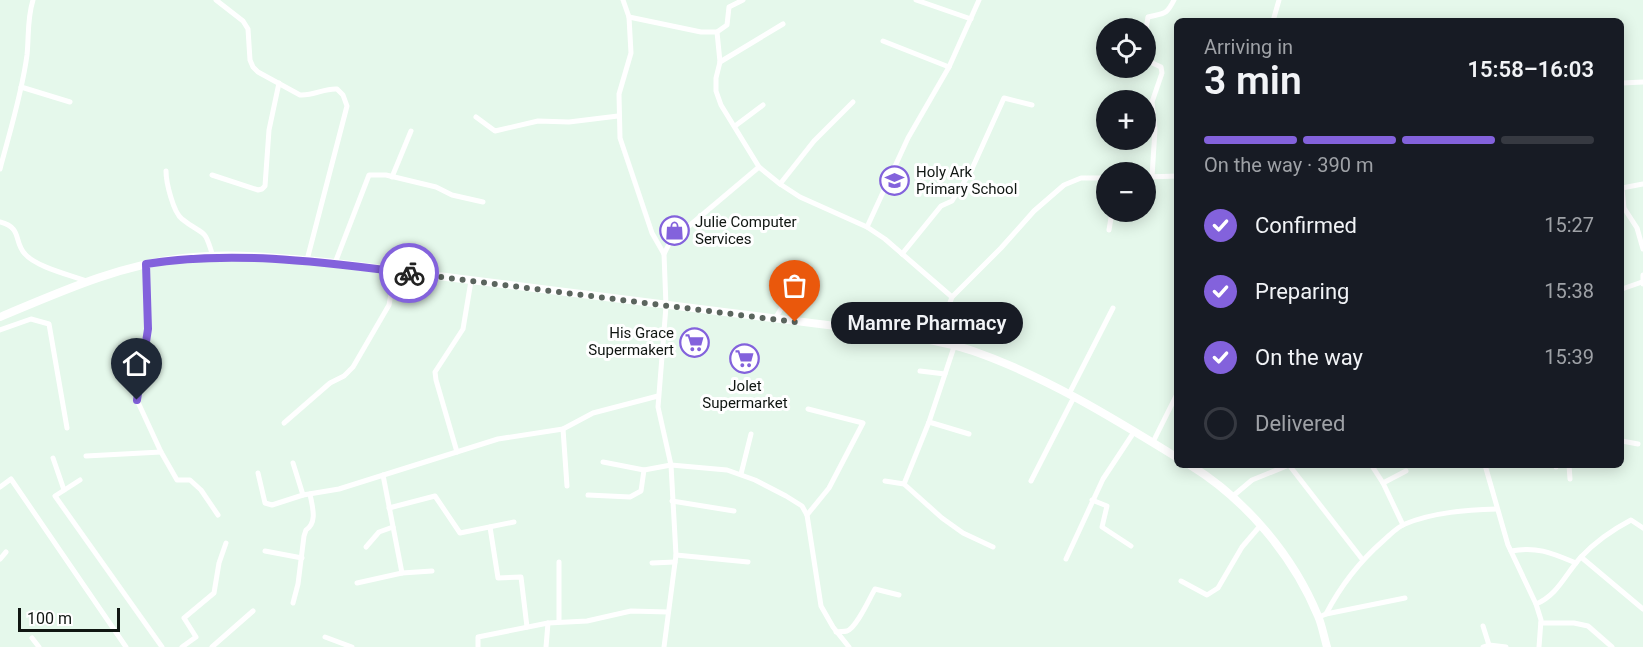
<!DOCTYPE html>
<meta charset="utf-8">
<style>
:root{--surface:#171b24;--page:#20242c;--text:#f1f3f6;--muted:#9ea1a6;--line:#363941;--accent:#8362dc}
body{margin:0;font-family:Roboto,sans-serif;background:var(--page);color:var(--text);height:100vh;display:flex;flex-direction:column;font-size:22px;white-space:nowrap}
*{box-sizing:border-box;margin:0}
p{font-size:20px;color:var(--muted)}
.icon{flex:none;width:33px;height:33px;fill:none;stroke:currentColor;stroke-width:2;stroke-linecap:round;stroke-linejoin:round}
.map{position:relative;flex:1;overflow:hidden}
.sheet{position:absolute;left:1174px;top:18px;width:450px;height:450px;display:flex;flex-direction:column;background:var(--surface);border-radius:9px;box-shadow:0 3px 15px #0003}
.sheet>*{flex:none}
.buttons{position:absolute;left:1096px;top:18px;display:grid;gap:12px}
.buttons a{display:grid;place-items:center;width:60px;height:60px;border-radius:50%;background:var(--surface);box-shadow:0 3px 15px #0003;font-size:30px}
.scale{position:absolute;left:18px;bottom:15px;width:102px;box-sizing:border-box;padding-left:6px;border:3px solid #101612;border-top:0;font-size:16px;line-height:21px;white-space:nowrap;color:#101612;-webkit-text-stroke:4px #fff;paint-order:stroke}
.pin{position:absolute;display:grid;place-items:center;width:51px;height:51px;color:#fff;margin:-62px -26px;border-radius:50% 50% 50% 0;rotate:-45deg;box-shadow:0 0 6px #0007}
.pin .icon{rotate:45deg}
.courier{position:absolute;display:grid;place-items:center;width:60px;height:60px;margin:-30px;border:4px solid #8362dc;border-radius:50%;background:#fff;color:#222;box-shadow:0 2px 8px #0007}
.bubble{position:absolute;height:42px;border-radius:21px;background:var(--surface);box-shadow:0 3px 15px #0003;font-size:20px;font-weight:600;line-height:42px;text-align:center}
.headline em{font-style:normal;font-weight:600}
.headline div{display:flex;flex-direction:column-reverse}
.headline{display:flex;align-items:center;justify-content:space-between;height:102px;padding:0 30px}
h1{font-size:39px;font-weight:600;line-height:45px}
.bar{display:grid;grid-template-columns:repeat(4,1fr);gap:9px 6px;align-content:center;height:72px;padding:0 30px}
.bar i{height:8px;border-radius:4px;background:var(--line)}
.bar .selected{background:var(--accent)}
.bar p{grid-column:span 4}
ol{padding:0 30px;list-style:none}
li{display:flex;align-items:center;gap:18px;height:66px}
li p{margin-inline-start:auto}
li .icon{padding:6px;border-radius:50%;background:var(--accent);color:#fff;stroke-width:4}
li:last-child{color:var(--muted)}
li i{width:33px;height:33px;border:3px solid var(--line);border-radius:50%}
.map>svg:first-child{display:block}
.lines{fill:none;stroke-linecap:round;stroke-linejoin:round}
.street{stroke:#fff;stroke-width:5}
.primary{stroke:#fff;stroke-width:8}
.done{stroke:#5b655e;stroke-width:6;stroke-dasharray:0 10.8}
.route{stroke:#8362dc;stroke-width:8}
.labels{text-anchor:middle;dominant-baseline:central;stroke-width:6;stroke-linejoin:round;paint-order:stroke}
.poi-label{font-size:15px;fill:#101612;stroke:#fff;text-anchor:start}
</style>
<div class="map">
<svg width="1643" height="647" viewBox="0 0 1643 647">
<rect width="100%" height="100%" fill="#e5f8eb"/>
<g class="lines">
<!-- street -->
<g class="street">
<path d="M216,0L243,21L248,29L250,60L253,67L258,72L300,95C313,96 325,88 337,89L343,95L347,106L307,260"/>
<polyline points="623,0 629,17 631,53 619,94 620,138 652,233 664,254 666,306 658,407 671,465 676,555 664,647"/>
<polyline points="916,0 971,19"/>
<polyline points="629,17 701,32 717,32 727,25 729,7 743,0"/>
<polyline points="1273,21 1279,0"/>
<path d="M1146,29L1148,17C1164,13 1166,16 1174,0"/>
<polyline points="717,32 720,62 716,78 716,91 721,105 759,167 780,184 800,197 867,227 885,239 952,297 936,341"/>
<polyline points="883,41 949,67"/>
<polyline points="1146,60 1161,67 1162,73 1152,102 1155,129 1152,177"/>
<polyline points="720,62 783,24"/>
<polyline points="1622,83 1643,82"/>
<polyline points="21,87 70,102"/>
<polyline points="476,117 495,131 538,121 569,122 618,116"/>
<polyline points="735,126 763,105"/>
<path d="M0,169C10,131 22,93 27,55C29,36 27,19 33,0"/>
<path d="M166,171C166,182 173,212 182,219C204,237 204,225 213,257"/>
<polyline points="212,175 258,190 262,189 265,186 269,130 279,83"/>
<polyline points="392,177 411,131"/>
<polyline points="1146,177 1178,176"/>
<polyline points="780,184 814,141 853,102"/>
<polyline points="1622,188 1643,184"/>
<polyline points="1622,189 1624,208 1637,228 1643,249"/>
<path d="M0,222C23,228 13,241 25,254C36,267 70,275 86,281"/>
<polyline points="867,227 908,138 949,67 979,0"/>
<polyline points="1109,230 1112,212"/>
<polyline points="664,254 670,242 759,167"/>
<polyline points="902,254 941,206 952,201 971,171 1004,98 1032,105"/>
<polyline points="335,263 369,175 386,175 436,187 452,195 483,202"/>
<polyline points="146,264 148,329 137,400 161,452 177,480 190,480 201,490 218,515"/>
<polyline points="1643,275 1643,284"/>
<polyline points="1622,289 1642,282"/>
<polyline points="952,297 1001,248 1034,211 1064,185 1081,178 1107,178"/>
<polyline points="775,319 796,283"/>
<polyline points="0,330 31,319 49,324 67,428"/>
<polyline points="920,371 945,374"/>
<polyline points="1069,394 1113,308"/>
<polyline points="929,422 969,434"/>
<polyline points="284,423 330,383 344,376 353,367 389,305 395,271"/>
<polyline points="563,429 567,486"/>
<polyline points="1622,441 1638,444"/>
<polyline points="1153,442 1178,392"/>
<polyline points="457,452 436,380 435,372 463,329 471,281"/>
<polyline points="86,456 161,452"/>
<polyline points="53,458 64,490"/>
<polyline points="603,462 644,470 671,465 727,470 755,480 786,496 802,506 807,515 821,606 833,627 849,647"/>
<polyline points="293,463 303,495"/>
<polyline points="1289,465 1362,559"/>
<polyline points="1485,465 1508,545 1536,604 1541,620 1539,647"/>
<polyline points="1569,465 1570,479"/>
<polyline points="1372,466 1383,483 1403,525"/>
<polyline points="1556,467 1556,465"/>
<polyline points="258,473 265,503 272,505 303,495 339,489 498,439 563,429 593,413 658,396"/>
<polyline points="741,474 751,434"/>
<polyline points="383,475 402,573"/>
<polyline points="80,480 55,496 162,647"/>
<polyline points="885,481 904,484 942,518 963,533 993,547"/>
<polyline points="1031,481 1074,397"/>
<polyline points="1383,483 1406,471"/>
<polyline points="904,484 929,422 954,347"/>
<polyline points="0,487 11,479 126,647"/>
<polyline points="588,495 630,497 641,491 644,470"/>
<polyline points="1233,496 1252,480 1289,465"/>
<polyline points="1092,500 1107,506 1102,527 1131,546"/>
<polyline points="672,501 734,511"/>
<polyline points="389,508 435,496 460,533 514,522"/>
<polyline points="807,515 829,488 863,423 808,409"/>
<polyline points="490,527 498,578 521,577 527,627"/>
<polyline points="366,547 379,532 393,527"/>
<polyline points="265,551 302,558"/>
<path d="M1511,551C1537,546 1552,553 1576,563"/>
<polyline points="676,555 748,562"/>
<polyline points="1581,557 1643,609"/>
<polyline points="0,559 6,552"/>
<polyline points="1066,559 1103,479 1134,432"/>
<polyline points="559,562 559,621"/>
<polyline points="652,563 675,562"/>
<polyline points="1181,581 1207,595 1218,588 1242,547 1260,526"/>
<polyline points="357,583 402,573 432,571"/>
<path d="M293,603L298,584L304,536L306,530C318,522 312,506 310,494"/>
<path d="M1536,604C1558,595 1566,573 1581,557C1596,541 1612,530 1631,520L1643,528"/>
<polyline points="1326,614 1405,598"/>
<path d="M1319,617L1326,614C1341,585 1359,562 1383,541C1390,535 1397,527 1405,524C1434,512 1467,510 1497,509"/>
<polyline points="1541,623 1574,623 1588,626 1612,647"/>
<polyline points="1483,626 1489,645"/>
<path d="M836,632C840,631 843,632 847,631C857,627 869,599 875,589L899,595"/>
<polyline points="325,637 352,647"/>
<polyline points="32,638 39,647"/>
<polyline points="182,647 196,637 184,618 214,593 219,563 226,543"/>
<polyline points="212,647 253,611"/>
<polyline points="478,647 478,637 548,623 587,621 631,611 668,612"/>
<polyline points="546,647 548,623"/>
<polyline points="1483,647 1489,645 1506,647"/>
</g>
<!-- primary -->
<g class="primary">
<path d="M0,317C60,292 119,265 183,258C233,252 285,258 335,263L891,333C919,338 947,342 973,351C1045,376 1113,418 1178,458"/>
<path d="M1190,465C1245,499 1293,555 1318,616C1322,625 1324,637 1327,647"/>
</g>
</g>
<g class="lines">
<!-- done -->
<polyline class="done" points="409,273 795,322"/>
<!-- route -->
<path class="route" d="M137,400L148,329L146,264C234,250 321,262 409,273"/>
</g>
<!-- icons -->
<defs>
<symbol id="school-ring" viewBox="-11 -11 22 22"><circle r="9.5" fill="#fff" stroke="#8362dc" stroke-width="1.5"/><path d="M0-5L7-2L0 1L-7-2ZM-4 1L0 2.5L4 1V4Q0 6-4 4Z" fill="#8362dc"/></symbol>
<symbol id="shop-ring" viewBox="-11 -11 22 22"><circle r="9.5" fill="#fff" stroke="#8362dc" stroke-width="1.5"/><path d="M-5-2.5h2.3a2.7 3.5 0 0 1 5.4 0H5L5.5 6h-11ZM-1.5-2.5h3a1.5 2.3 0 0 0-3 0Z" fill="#8362dc"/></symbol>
<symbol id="supermarket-ring" viewBox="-11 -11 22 22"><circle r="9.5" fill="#fff" stroke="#8362dc" stroke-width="1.5"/><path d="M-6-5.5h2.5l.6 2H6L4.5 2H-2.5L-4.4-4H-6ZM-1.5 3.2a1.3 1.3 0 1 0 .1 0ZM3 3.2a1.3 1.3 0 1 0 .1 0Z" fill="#8362dc"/></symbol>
</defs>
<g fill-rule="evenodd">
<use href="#school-ring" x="878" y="164" width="33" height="33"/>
<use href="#shop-ring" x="658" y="214" width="33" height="33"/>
<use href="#supermarket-ring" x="678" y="326" width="33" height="33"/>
<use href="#supermarket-ring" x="728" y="342" width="33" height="33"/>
</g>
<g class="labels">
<!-- poi labels -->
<g class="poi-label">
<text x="916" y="172">Holy Ark<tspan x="916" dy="17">Primary School</tspan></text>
<text x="695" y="222">Julie Computer<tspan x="695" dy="17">Services</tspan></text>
<text x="674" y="333" text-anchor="end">His Grace<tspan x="674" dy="17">Supermakert</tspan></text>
<text x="745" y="386" text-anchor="middle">Jolet<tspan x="745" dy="17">Supermarket</tspan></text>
</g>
</g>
</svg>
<div class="buttons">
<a><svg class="icon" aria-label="locate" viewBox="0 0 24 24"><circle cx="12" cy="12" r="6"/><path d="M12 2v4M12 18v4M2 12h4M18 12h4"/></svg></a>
<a>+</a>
<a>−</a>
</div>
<div class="scale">100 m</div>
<div class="pin" style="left:795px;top:322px;background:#ea580c"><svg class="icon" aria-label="bag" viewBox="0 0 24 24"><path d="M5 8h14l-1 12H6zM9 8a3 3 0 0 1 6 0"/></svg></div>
<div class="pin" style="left:137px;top:400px;background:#1f2937"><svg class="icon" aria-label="home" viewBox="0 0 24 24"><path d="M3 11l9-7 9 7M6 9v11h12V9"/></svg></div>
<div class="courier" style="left:409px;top:273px"><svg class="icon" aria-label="bike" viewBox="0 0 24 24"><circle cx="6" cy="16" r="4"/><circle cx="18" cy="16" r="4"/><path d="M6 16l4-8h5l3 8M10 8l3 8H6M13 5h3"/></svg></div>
<div class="bubble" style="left:831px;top:302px;width:192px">Mamre Pharmacy</div>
<section class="sheet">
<div class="headline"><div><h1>3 min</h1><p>Arriving in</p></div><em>15:58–16:03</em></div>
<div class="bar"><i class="selected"></i><i class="selected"></i><i class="selected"></i><i></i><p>On the way · 390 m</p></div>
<ol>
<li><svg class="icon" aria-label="check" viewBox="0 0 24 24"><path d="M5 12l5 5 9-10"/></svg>Confirmed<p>15:27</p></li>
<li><svg class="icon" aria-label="check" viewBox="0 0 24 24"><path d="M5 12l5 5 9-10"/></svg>Preparing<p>15:38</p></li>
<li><svg class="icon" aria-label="check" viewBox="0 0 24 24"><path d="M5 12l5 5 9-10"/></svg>On the way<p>15:39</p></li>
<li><i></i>Delivered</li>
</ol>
</section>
</div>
